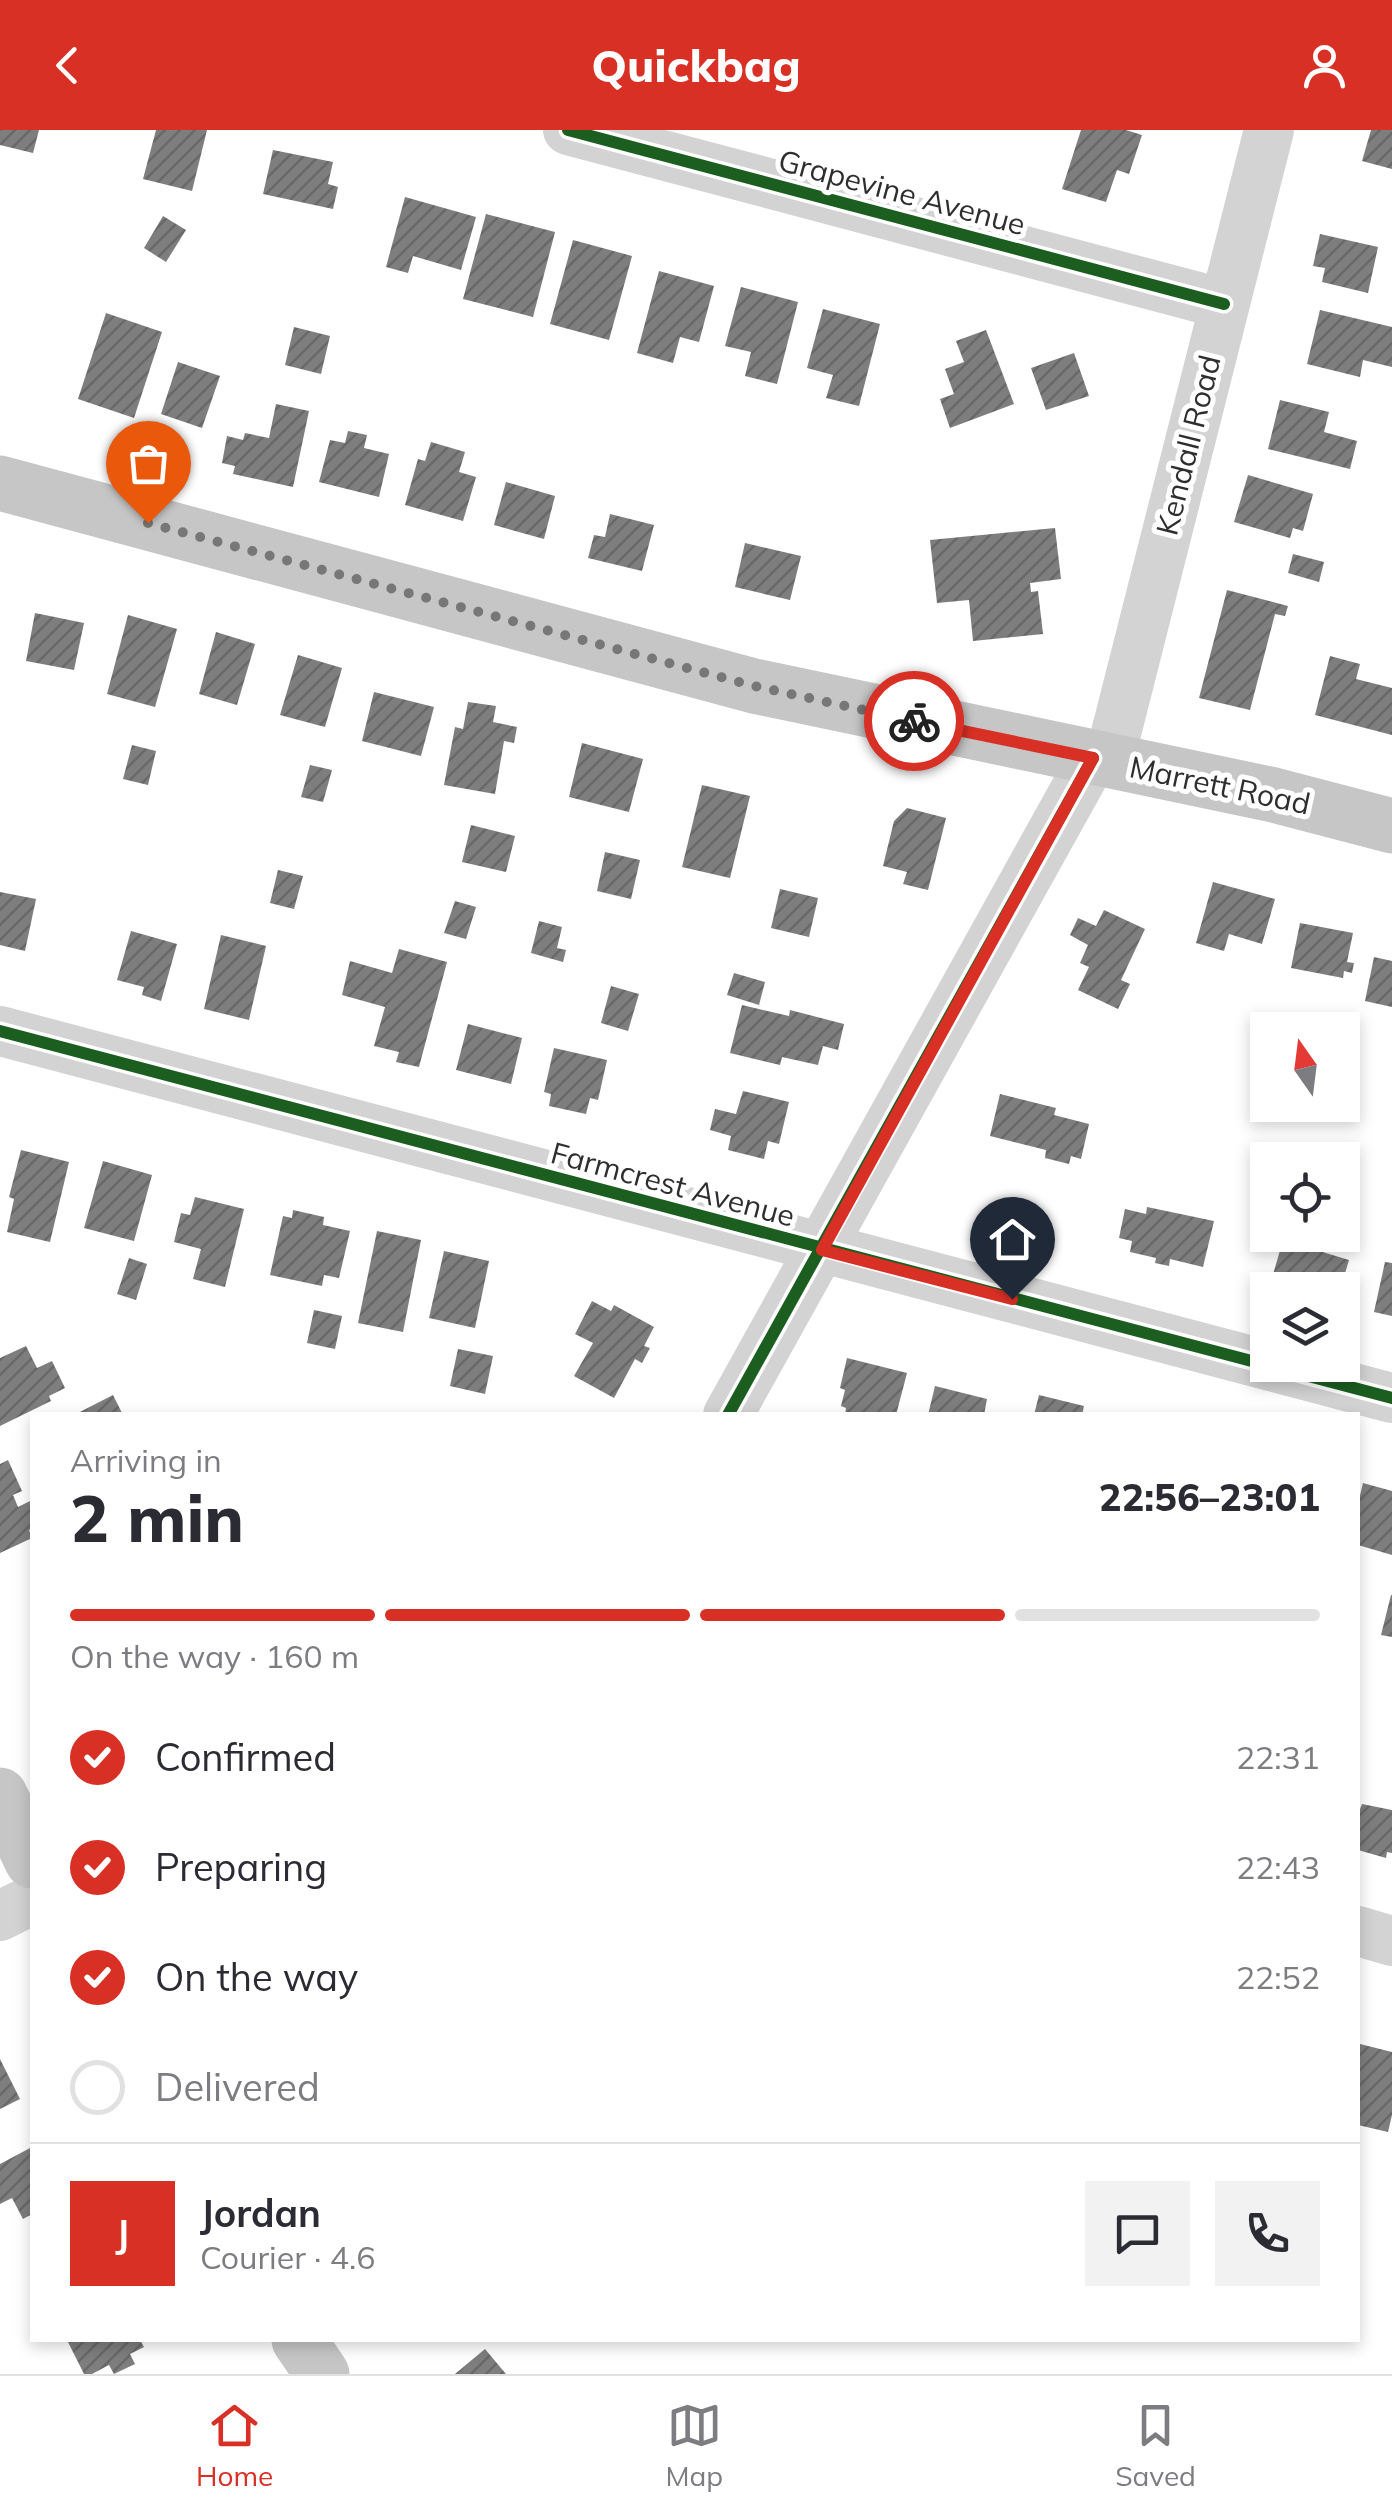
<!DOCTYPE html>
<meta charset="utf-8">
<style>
:root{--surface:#fff;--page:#f2f2f3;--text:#2b2b33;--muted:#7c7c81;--line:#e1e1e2;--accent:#d93025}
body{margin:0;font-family:Mulish,sans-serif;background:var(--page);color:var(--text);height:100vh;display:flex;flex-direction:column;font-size:38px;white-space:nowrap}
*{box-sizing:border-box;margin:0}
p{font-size:32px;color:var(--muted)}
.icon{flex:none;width:55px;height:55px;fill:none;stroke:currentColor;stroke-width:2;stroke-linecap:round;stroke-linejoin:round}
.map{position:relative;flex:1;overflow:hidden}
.panel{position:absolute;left:30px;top:1282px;width:1330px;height:930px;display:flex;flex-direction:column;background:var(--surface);border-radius:0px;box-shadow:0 5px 15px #0003}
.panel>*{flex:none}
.needle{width:65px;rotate:346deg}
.tools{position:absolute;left:1250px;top:882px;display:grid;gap:20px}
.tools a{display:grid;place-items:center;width:110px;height:110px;border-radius:0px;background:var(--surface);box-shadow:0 5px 15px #0003;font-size:50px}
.pin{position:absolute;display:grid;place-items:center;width:85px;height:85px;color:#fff;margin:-102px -42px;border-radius:50% 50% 50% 0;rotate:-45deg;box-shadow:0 0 10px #0007}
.pin .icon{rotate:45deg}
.courier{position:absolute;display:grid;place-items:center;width:100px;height:100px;margin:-50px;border:8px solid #d93025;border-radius:50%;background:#fff;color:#222;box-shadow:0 2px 12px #0007}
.headline em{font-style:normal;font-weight:800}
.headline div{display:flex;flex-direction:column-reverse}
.headline{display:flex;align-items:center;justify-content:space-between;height:170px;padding:0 40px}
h1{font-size:65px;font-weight:800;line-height:75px}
.bar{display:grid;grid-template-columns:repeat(4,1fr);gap:15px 10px;align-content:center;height:120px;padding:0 40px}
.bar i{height:12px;border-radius:8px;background:var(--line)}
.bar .active{background:var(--accent)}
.bar p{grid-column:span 4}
.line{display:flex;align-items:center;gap:25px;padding:0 40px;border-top:2px solid var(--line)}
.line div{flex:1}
.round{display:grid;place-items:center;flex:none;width:105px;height:105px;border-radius:0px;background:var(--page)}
ol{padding:0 40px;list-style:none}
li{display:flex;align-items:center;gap:30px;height:110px}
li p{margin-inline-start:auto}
li .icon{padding:10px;border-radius:50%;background:var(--accent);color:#fff;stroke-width:4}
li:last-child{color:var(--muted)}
li i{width:55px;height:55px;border:5px solid var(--line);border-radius:50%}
header{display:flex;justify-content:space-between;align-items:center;height:130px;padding:0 40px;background:var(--accent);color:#fff;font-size:45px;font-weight:800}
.menu{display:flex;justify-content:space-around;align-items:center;height:140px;border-top:2px solid var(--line);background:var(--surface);font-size:28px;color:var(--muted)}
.menu a{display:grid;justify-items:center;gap:5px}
.menu .active{color:var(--accent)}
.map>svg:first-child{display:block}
.building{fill:url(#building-hatch)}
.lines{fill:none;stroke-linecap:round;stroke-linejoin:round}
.minor{stroke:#d3d3d3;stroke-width:50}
.major{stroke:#c6c6c6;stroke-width:55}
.cycleway-casing{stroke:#fff;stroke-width:19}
.cycleway{stroke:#1b5e20;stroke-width:12}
.done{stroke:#777;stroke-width:10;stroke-dasharray:0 18}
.route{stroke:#d93025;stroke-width:12}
.labels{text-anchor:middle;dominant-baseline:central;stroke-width:10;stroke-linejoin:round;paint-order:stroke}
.street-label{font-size:30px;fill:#2e2e2e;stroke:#fff}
</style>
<header><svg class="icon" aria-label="back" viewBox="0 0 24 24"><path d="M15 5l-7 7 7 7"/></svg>Quickbag<svg class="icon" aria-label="person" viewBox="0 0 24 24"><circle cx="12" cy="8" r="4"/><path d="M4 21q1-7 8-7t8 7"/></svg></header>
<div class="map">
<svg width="1392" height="2244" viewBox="0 0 1392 2244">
<defs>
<pattern id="building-hatch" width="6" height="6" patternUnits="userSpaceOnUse" patternTransform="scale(2.5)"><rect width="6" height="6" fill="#7e7e7e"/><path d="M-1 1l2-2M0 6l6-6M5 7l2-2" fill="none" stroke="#686868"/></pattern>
</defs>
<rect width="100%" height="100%" fill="#fff"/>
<!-- building -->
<g class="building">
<polygon points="0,0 39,0 33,23 0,15"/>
<polygon points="156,0 207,0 192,61 143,49"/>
<polygon points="1081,0 1126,0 1142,5 1129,44 1117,40 1106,72 1062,59"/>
<polygon points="1371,0 1392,0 1392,39 1362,31"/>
<polygon points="273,20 333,32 328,54 338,57 333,79 263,64"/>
<polygon points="405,67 476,87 461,140 413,126 408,143 386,137"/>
<polygon points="486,84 555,102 533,187 463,169"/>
<polygon points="163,86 186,100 166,132 144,118"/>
<polygon points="1320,104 1378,117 1368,163 1322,152 1325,138 1313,136"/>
<polygon points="573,110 632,126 609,210 550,194"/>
<polygon points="659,141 714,156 699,212 680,207 673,233 637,223"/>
<polygon points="741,157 798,172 777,254 745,246 751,222 725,216"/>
<polygon points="823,179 880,194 859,276 826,268 833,245 807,238"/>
<polygon points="1320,180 1392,197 1392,237 1363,230 1360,247 1307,234"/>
<polygon points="106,183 162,202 134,288 78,269"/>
<polygon points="294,197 330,206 321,244 285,235"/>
<polygon points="986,200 1014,274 950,298 940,269 954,264 945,239 964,232 956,211"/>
<polygon points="1074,223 1089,266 1046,280 1031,238"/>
<polygon points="178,232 220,246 202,298 161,284"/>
<polygon points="1280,270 1329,282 1324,302 1357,311 1350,339 1268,319"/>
<polygon points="276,274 309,281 293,357 233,344 235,336 222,333 227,306 243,310 245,303 269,308"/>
<polygon points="348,301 367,305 364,318 389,324 379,367 319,352 330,310 345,313"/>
<polygon points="431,312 465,322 459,342 476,347 463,391 405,375 418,329 425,331"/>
<polygon points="1248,345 1313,364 1303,401 1293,398 1290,408 1234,392"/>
<polygon points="506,352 555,366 544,409 494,395"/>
<polygon points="610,384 654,395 642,441 588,428 594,405 605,407"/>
<polygon points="1055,398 1061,449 1030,453 1031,462 1038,461 1043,504 973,511 969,470 937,473 930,410"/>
<polygon points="745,413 801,426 790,470 735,457"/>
<polygon points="1293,424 1324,432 1319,452 1288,443"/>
<polygon points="1227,460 1288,476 1285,486 1275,484 1250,580 1199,568"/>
<polygon points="35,483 84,493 74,540 26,531"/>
<polygon points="128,485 177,499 155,577 107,564"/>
<polygon points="216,502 255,514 237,575 199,564"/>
<polygon points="298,525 342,538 325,597 280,585"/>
<polygon points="1330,526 1360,534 1356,549 1392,558 1392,605 1315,585"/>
<polygon points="374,562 434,577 421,626 362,611"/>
<polygon points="468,572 496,576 493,592 517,597 514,613 504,611 495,664 444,655 455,597 463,599"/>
<polygon points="582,613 643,629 629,682 569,667"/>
<polygon points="132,615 156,621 148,655 123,649"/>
<polygon points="310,635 332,640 323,672 301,667"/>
<polygon points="702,655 750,666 730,748 682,737"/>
<polygon points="907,678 946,688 928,760 903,754 907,742 883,736 894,691"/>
<polygon points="471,695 515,706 506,742 462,732"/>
<polygon points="605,722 640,730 631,769 597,761"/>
<polygon points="278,740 303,746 294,779 270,773"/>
<polygon points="1213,752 1275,769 1262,814 1229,804 1224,821 1196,813"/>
<polygon points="780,759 818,768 809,807 771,798"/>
<polygon points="0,762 36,769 25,821 0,815"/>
<polygon points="455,771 476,777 466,809 444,803"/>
<polygon points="1104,780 1145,799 1121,850 1130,854 1118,879 1078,860 1089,837 1080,833 1088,815 1070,805 1078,788 1096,796"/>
<polygon points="539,791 562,797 557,818 566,820 563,832 531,823"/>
<polygon points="1300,793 1353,803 1347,832 1354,833 1352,843 1344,841 1343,848 1291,838"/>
<polygon points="131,801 177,814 161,871 142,865 144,857 117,850"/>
<polygon points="221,805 266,816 249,890 204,879"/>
<polygon points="399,819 447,832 419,937 396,932 399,922 374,916 385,877 342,865 350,831 392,843"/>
<polygon points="1374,827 1392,831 1392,877 1365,871"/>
<polygon points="734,843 765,852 759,875 727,865"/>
<polygon points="611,856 639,864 628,901 601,893"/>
<polygon points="742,875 789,886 790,880 844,894 838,920 823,916 818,935 782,927 780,935 730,923"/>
<polygon points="468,894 522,908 511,954 456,940"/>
<polygon points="554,918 607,930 598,970 590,968 586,984 549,976 551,964 544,962"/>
<polygon points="743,961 789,972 779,1014 768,1011 764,1029 728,1020 731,1006 710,1000 715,979 736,984"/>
<polygon points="1000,964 1056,978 1054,985 1089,994 1081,1029 1071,1026 1069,1034 1045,1028 1046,1020 990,1006"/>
<polygon points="21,1020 69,1032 50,1112 7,1102 14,1069 9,1067"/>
<polygon points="103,1031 152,1045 134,1111 84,1098"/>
<polygon points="195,1067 244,1079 225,1157 193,1149 201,1119 174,1112 181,1083 190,1085"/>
<polygon points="1147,1077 1214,1091 1203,1137 1170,1129 1169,1136 1155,1133 1156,1128 1130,1122 1132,1111 1119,1108 1125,1079 1146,1084"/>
<polygon points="293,1080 324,1087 323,1095 350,1101 339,1148 324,1145 322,1156 270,1145 283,1086 292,1088"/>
<polygon points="377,1101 421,1110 403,1202 358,1193"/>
<polygon points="1283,1110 1349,1130 1340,1160 1286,1160 1270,1155"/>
<polygon points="444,1121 489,1131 475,1198 429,1188"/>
<polygon points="129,1128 147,1134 136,1170 117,1164"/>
<polygon points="1385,1132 1392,1133 1392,1186 1374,1182"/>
<polygon points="592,1171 611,1181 614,1175 654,1197 644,1216 650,1218 642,1233 635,1229 614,1268 574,1246 593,1213 575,1204"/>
<polygon points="314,1180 342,1186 335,1219 307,1213"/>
<polygon points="26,1216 37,1238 52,1231 65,1258 49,1266 51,1271 0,1296 0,1228"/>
<polygon points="458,1219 493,1226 485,1264 450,1256"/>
<polygon points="847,1228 907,1243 896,1285 845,1285 846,1278 841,1276 845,1260 840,1258"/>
<polygon points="935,1256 987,1269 984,1285 928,1285"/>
<polygon points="113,1265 123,1285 74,1285"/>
<polygon points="1039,1265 1084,1276 1082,1285 1034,1285"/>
<polygon points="8,1330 22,1361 13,1365 18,1377 32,1370 32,1399 29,1400 32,1408 0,1423 0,1334"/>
<polygon points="1363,1353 1392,1361 1392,1425 1358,1415 1358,1374"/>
<polygon points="1391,1465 1392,1465 1392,1507 1381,1505"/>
<polygon points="1362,1674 1392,1680 1392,1723 1387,1722 1386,1728 1358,1720 1358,1679 1360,1679"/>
<polygon points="1360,1914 1392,1922 1392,1985 1388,2002 1358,1995"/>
<polygon points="0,1929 20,1969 0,1979"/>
<polygon points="32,2017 32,2084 23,2089 12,2068 0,2074 0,2034"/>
<polygon points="67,2210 140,2210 144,2217 130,2224 135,2234 114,2244 109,2235 92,2244 84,2244"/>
<polygon points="485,2219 506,2244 455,2244"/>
</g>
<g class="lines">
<!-- minor -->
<g class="minor">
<polyline points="568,0 1224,174"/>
<polyline points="1109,631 1269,0"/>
<polyline points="0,901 1392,1268"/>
<polyline points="728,1285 1093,628"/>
<polyline points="0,1786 32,1770"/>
<polyline points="1358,1801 1392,1811"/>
</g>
<!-- major -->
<g class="major">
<polyline points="0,353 754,556 1274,665 1392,696"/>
<polyline points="0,1665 32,1731"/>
<polyline points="299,2210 322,2244"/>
</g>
<defs>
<g id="cycleway">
<polyline points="568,0 1224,174"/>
<polyline points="0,901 1392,1268"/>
<polyline points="728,1285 1093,628"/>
</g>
</defs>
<!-- cycleway casing -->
<use href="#cycleway" class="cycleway-casing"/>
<!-- cycleway -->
<use href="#cycleway" class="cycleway"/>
</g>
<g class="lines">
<!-- done -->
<polyline class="done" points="148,393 754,556 914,591"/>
<!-- route -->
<polyline class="route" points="914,591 1093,628 822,1120 1012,1169"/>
</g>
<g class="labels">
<!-- street labels -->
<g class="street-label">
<text transform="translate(902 62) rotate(15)">Grapevine Avenue</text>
<text transform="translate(1188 315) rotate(-76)">Kendall Road</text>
<text transform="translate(1220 655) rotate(12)">Marrett Road</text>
<text transform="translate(673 1054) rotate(15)">Farmcrest Avenue</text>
</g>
</g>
</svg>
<div class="tools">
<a><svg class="needle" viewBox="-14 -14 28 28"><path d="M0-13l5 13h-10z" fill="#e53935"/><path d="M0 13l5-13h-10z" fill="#7c7c81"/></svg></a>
<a><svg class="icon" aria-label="locate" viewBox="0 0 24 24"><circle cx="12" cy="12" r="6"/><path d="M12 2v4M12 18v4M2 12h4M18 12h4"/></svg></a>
<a><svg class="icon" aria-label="layers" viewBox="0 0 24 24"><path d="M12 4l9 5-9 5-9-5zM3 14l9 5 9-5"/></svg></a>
</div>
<div class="pin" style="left:148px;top:393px;background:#ea580c"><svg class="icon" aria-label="bag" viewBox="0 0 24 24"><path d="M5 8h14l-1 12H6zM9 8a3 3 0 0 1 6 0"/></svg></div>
<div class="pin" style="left:1012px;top:1169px;background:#1f2937"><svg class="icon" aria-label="home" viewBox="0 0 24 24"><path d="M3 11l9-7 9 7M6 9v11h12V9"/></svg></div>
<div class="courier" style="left:914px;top:591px"><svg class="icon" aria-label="bike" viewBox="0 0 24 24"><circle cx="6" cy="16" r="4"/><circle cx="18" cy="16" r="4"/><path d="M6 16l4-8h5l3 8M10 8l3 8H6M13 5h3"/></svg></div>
<section class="panel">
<div class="headline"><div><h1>2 min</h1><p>Arriving in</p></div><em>22:56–23:01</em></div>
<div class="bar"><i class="active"></i><i class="active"></i><i class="active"></i><i></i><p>On the way · 160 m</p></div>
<ol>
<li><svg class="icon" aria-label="check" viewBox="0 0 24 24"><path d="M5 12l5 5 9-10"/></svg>Confirmed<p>22:31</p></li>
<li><svg class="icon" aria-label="check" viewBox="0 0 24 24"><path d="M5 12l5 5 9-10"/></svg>Preparing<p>22:43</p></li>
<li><svg class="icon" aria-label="check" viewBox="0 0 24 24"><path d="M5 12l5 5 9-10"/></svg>On the way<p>22:52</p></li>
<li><i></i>Delivered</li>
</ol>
<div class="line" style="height:180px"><b class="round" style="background:var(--accent);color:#fff">J</b><div><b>Jordan</b><p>Courier · 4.6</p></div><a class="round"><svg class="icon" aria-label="chat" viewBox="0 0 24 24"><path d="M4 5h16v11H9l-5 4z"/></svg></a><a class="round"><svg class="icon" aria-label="phone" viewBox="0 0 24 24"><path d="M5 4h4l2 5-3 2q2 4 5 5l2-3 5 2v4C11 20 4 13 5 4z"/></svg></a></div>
</section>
</div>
<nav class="menu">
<a class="active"><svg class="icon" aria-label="home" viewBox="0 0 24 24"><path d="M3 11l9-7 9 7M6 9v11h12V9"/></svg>Home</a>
<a><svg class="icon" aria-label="map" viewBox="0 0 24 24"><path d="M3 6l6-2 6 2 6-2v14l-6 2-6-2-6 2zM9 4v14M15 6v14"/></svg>Map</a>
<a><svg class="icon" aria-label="saved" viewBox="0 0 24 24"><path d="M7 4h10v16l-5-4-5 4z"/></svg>Saved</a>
</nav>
